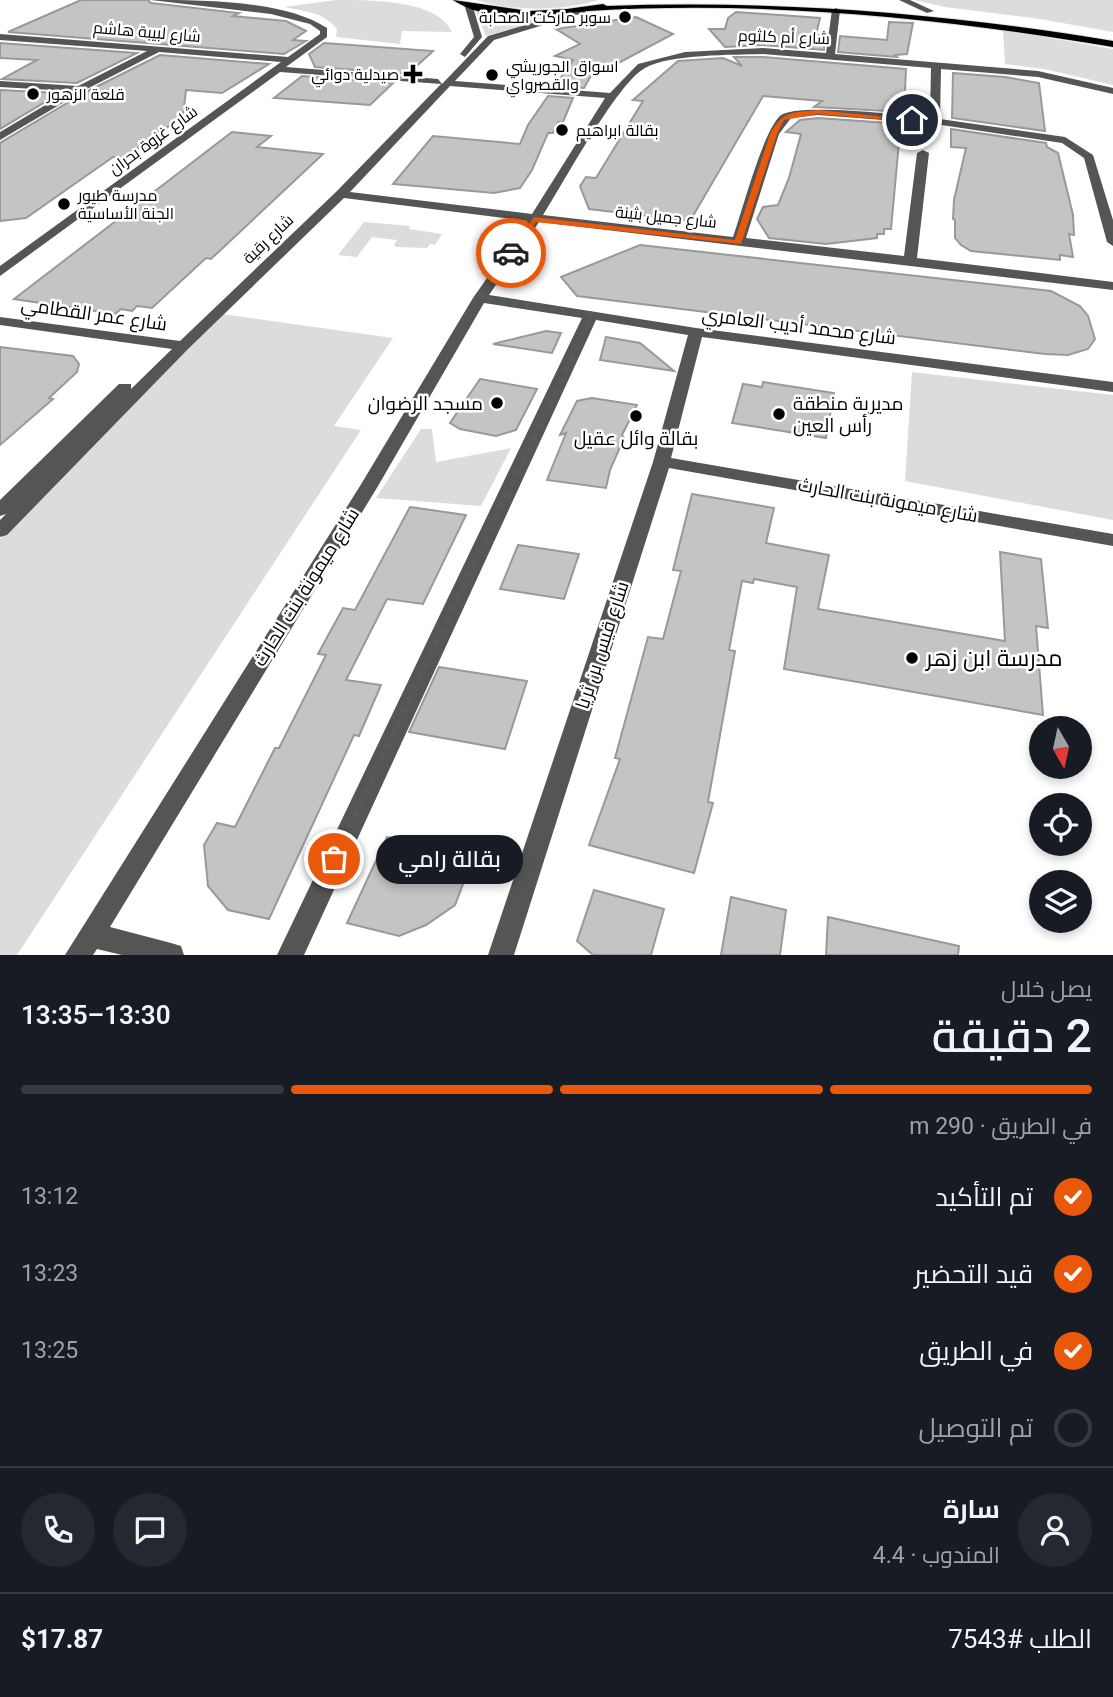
<!DOCTYPE html>
<html lang="ar">
<meta charset="utf-8">
<style>
:root{--surface:#171b24;--page:#242831;--text:#f1f3f6;--muted:#9ea1a6;--line:#363941;--accent:#ea580c}
body{margin:0;font-family:Roboto,Cairo,sans-serif;background:var(--page);color:var(--text);direction:rtl;height:100vh;display:flex;flex-direction:column;font-size:26px;white-space:nowrap}
*{box-sizing:border-box;margin:0}
p{font-size:23px;color:var(--muted)}
.icon{flex:none;width:38px;height:38px;fill:none;stroke:currentColor;stroke-width:2;stroke-linecap:round;stroke-linejoin:round}
.map{position:relative;height:955px;overflow:hidden;direction:ltr}
.details{display:flex;flex-direction:column;background:var(--surface);flex:1}
.details>*{flex:none}
.needle{width:46px;rotate:171deg}
.tools{position:absolute;left:1029px;top:716px;display:grid;gap:14px}
.tools a{display:grid;place-items:center;width:63px;height:63px;border-radius:50%;background:var(--surface);box-shadow:0 4px 10px #0003;font-size:35px}
.pin{position:absolute;display:grid;place-items:center;width:60px;height:60px;color:#fff;margin:-30px;border:4px solid #fff;border-radius:50%;box-shadow:0 2px 7px #0007}
.courier{position:absolute;display:grid;place-items:center;width:70px;height:70px;margin:-35px;border:5px solid #ea580c;border-radius:50%;background:#fff;color:#222;box-shadow:0 2px 9px #0007}
.bubble{position:absolute;height:49px;border-radius:24px;background:var(--surface);box-shadow:0 4px 10px #0003;font-size:23px;font-weight:600;line-height:49px;text-align:center;direction:rtl}
.headline em{font-style:normal;font-weight:600}
.headline div{display:flex;flex-direction:column-reverse}
.headline{display:flex;align-items:center;justify-content:space-between;height:119px;padding:0 21px}
h1{font-size:46px;font-weight:600;line-height:52px}
.bar{display:grid;grid-template-columns:repeat(4,1fr);gap:10px 7px;align-content:center;height:84px;padding:0 21px}
.bar i{height:9px;border-radius:5px;background:var(--line)}
.bar .selected{background:var(--accent)}
.bar p{grid-column:span 4}
.line{display:flex;align-items:center;gap:18px;padding:0 21px;border-top:2px solid var(--line)}
.line div{flex:1}
.round{display:grid;place-items:center;flex:none;width:74px;height:74px;border-radius:37px;background:var(--page)}
ol{padding:0 21px;list-style:none}
li{display:flex;align-items:center;gap:21px;height:77px}
li p{margin-inline-start:auto}
li .icon{padding:7px;border-radius:50%;background:var(--accent);color:#fff;stroke-width:4}
li:last-child{color:var(--muted)}
li i{width:38px;height:38px;border:4px solid var(--line);border-radius:50%}
.map>svg:first-child{display:block}
.green{fill:#dcdcdc}
.building{fill:#c4c4c4;stroke:#999;stroke-width:2}
.lines{fill:none;stroke-linecap:round;stroke-linejoin:round}
.major-casing{stroke:#dbdbdb;stroke-width:2}
.minor{fill:#555;fill-rule:evenodd}
.major{fill:#000;fill-rule:evenodd}
.route{fill:#ea580c}
.done{stroke:#595959;stroke-width:7;stroke-dasharray:0 12.6}
.poi-dot{fill:#000;stroke:#fff;stroke-width:2.5}
.labels{text-anchor:middle;dominant-baseline:central;stroke-width:5;stroke-linejoin:round;paint-order:stroke}
.far-poi-label{font-size:16px;fill:#000;stroke:#fff;text-anchor:start}
.far-street-label{font-size:16px;fill:#000;stroke:#fff}
.street-label{font-size:19px;fill:#000;stroke:#fff}
.poi-label{font-size:19px;fill:#000;stroke:#fff;text-anchor:end}
.near-poi-label{font-size:23px;fill:#000;stroke:#fff;text-anchor:start}
</style>
<div class="map">
<svg width="1113" height="955" viewBox="0 0 1113 955">
<rect width="100%" height="100%" fill="#fff"/>
<!-- green -->
<g class="green">
<path d="M336,0C373,0 438,0 452,32L402,31L400,44L336,37L337,29C324,12 303,11 284,7Z"/>
<path d="M476,0H599C560,11 515,12 476,0Z"/>
<polygon points="914,0 1113,0 1113,32 1040,19 945,7"/>
<polygon points="475,10 551,17 486,36"/>
<polygon points="1003,30 1113,49 1113,85 1044,69 1005,64"/>
<polygon points="364,222 410,226 409,229 442,234 435,245 430,244 427,248 396,247 394,245 397,240 372,237 357,257 338,255"/>
<polygon points="222,314 393,338 334,426 361,430 17,955 0,955 0,539"/>
<polygon points="912,372 1113,395 1113,520 905,481"/>
<polygon points="421,429 432,429 436,462 511,448 481,506 376,498"/>
</g>
<!-- building -->
<g class="building">
<polygon points="81,0 148,0 151,3 239,13 233,16 286,21 306,31 293,40 306,41 284,54 8,32"/>
<polygon points="736,12 820,18 816,35 826,35 824,50 763,45 725,47 709,29 725,29 728,18"/>
<polygon points="636,17 673,34 611,67 601,65 595,74 592,74 584,88 555,86 573,60 555,56 580,44 556,29"/>
<polygon points="889,22 913,23 907,54 895,55 897,57 838,52 840,36 887,40"/>
<polygon points="0,43 137,53 77,83 2,79 37,60 0,58"/>
<polygon points="324,43 433,51 408,74 315,67 309,54"/>
<polygon points="160,55 269,64 222,93 186,90 183,116 125,158 113,157 26,218 0,221 0,143 84,93"/>
<polygon points="734,57 763,57 906,69 904,112 814,107 822,101 763,96 690,221 589,209 580,186 586,177 596,178 643,101 633,100 678,61 723,58 742,66"/>
<polygon points="953,73 1005,77 1039,83 1045,131 952,118"/>
<polygon points="302,76 393,83 370,105 274,98"/>
<polygon points="0,90 60,93 0,129"/>
<polygon points="548,96 573,98 563,122 558,122 553,133 548,133 532,170 520,188 494,193 393,184 433,136 520,144 528,125"/>
<polygon points="818,118 903,124 902,142 899,142 891,229 884,229 884,234 877,234 877,238 826,244 769,238 757,219 763,207 778,205 789,178 801,134 786,132 800,120"/>
<polygon points="951,129 1046,143 1047,147 1058,153 1073,215 1074,235 1069,234 1073,257 1060,255 1060,260 971,251 961,245 955,238 955,220 953,219 954,200 966,148 951,147"/>
<polygon points="232,132 271,136 257,147 323,154 211,259 206,258 152,308 137,306 132,311 121,309 115,314 14,299"/>
<polygon points="640,245 1051,291 1080,306 1088,316 1095,339 1088,349 1068,355 1045,354 577,296 561,277"/>
<polygon points="546,331 561,333 552,353 493,344"/>
<polygon points="606,337 640,343 674,371 600,360"/>
<polygon points="0,347 73,356 79,364 77,372 49,398 53,399 0,445"/>
<polygon points="480,379 537,389 516,430 496,436 460,429 450,423"/>
<polygon points="763,382 834,393 826,438 732,423 743,384 762,387"/>
<polygon points="592,398 637,405 622,435 624,438 610,470 606,488 547,480 566,433 560,435 577,401"/>
<polygon points="692,494 774,508 766,543 829,555 818,609 1005,641 1000,552 1041,559 1048,628 1036,626 1043,715 784,669 797,587 754,579 753,583 742,581 729,650 735,651 708,802 713,803 694,873 589,845 620,759 615,758 648,637 663,639 681,571 673,570"/>
<polygon points="410,507 466,515 423,604 387,599 346,680 381,685 359,736 354,735 269,919 228,910 208,886 204,845 217,823 235,827 275,748 279,748 326,655 318,654 343,608 355,610"/>
<polygon points="518,545 579,554 564,599 500,589"/>
<polygon points="439,667 527,681 505,749 409,732"/>
<polygon points="387,837 473,858 455,905 426,925 399,936 347,923"/>
<polygon points="594,890 664,909 651,955 593,955 577,941"/>
<polygon points="731,897 786,910 780,955 721,955"/>
<polygon points="828,917 959,946 958,955 826,955"/>
</g>
<g class="lines">
<defs>
<path id="major" d="M453,0L529,11L567,9L603,4L607,6C777,0 945,13 1113,41V47C941,18 763,0 588,11C546,15 491,25 453,0Z"/>
</defs>
<!-- major casing -->
<use href="#major" class="major-casing"/>
<!-- minor -->
<g class="minor">
<path d="M151,0C202,0 285,0 327,28V37L286,67L438,79L442,84L488,36L583,8L586,12L494,40L455,81L610,93L638,64L685,52L763,48L826,53L832,10L836,8L840,10L835,54L1038,71L1113,88V94L1038,77L941,69L940,119L1065,137L1093,155L1113,220V246L1107,242L1084,158L1062,143L935,124L818,115L791,118L779,134L746,238L904,256L917,153L923,150L929,153L917,258L1113,282V290L539,222L489,295L696,328L1113,382V392L702,337L671,458L1113,534V546L669,468L514,955H488L653,462L688,335L596,320L304,955H277L582,318L484,303L378,486L110,927L171,943L181,946L184,955H122L97,949L93,955H65L360,486L473,298L527,221L344,198L188,349L7,535L0,537V520L6,514L0,516V500L119,384H131V389L172,349L0,325V317L180,341L337,191L441,84L280,72L0,276V266L281,62L159,52L83,91L0,140V132L69,91L0,87V81L78,86L147,51L0,40V34L288,57L320,34V31L310,24L271,14ZM763,54L931,68L930,117C904,116 796,102 780,116C763,131 742,212 733,237L543,215C563,184 617,83 645,68C669,54 734,55 763,54ZM450,86L605,98L532,214L350,192Z"/>
<polygon points="899,0 910,0 934,11 927,13"/>
<polygon points="468,2 472,4 482,37 465,57 460,54 474,37 464,4"/>
</g>
<!-- major -->
<use href="#major" class="major"/>
</g>
<!-- route -->
<path class="route" d="M818,110L915,120L912,122L818,114L784,120L777,134L741,244L536,222L514,255L507,253L534,217L735,240L770,134C783,110 792,113 818,110Z"/>
<g class="lines">
<!-- done -->
<polyline class="done" points="334,859 592,315 480,298 511,253"/>
</g>
<!-- markers -->
<g class="poi-dot">
<circle cx="625" cy="17" r="7"/>
<path d="M409.5 63.5h7v7h7v7h-7v7h-7v-7h-7v-7h7z"/>
<circle cx="492" cy="75" r="7"/>
<circle cx="33" cy="94" r="7"/>
<circle cx="562" cy="130" r="7"/>
<circle cx="64" cy="204" r="7"/>
<circle cx="497" cy="403" r="7"/>
<circle cx="779" cy="414" r="7"/>
<circle cx="636" cy="416" r="7"/>
<circle cx="912" cy="658" r="7"/>
</g>
<g class="labels">
<!-- far-poi labels -->
<g class="far-poi-label">
<text x="611" y="17" text-anchor="end">سوبر ماركت الصحابة</text>
<text x="506" y="66">اسواق الجوريشي<tspan x="506" dy="18">والقصرواي</tspan></text>
<text x="399" y="74" text-anchor="end">صيدلية دوائي</text>
<text x="47" y="94">قلعة الزهور</text>
<text x="576" y="130">بقالة ابراهيم</text>
<text x="78" y="195">مدرسة طيور<tspan x="78" dy="18">الجنة الأساسية</tspan></text>
</g>
<!-- far-street labels -->
<g class="far-street-label">
<text transform="translate(147 32) rotate(5)">شارع لبيبة هاشم</text>
<text transform="translate(784 37) rotate(2)">شارع أم كلثوم</text>
<text transform="translate(153 140) rotate(-36)">شارع غزوة بحران</text>
<text transform="translate(666 217) rotate(6)">شارع جميل بثينة</text>
<text transform="translate(268 239) rotate(-44)">شارع رقية</text>
</g>
<!-- street labels -->
<g class="street-label">
<text transform="translate(94 314) rotate(8)">شارع عمر القطامي</text>
<text transform="translate(799 326) rotate(7)">شارع محمد أديب العامري</text>
<text transform="translate(888 500) rotate(10)">شارع ميمونة بنت الحارث</text>
<text transform="translate(306 587) rotate(-58)">شارع ميمونة بنت الحارث</text>
<text transform="translate(602 645) rotate(-72)">شارع قيس بن ثريا</text>
</g>
<!-- poi labels -->
<g class="poi-label">
<text x="483" y="403">مسجد الرضوان</text>
<text x="793" y="403" text-anchor="start">مديرية منطقة<tspan x="793" dy="22">رأس العين</tspan></text>
<text x="636" y="438" text-anchor="middle">بقالة وائل عقيل</text>
</g>
<!-- near-poi labels -->
<g class="near-poi-label">
<text x="926" y="658">مدرسة ابن زهر</text>
</g>
</g>
</svg>
<div class="tools">
<a><svg class="needle" viewBox="-14 -14 28 28"><path d="M0-13l5 13h-10z" fill="#e53935"/><path d="M0 13l5-13h-10z" fill="#9ea1a6"/></svg></a>
<a><svg class="icon" aria-label="locate" viewBox="0 0 24 24"><circle cx="12" cy="12" r="6"/><path d="M12 2v4M12 18v4M2 12h4M18 12h4"/></svg></a>
<a><svg class="icon" aria-label="layers" viewBox="0 0 24 24"><path d="M12 4l9 5-9 5-9-5zM3 14l9 5 9-5"/></svg></a>
</div>
<div class="pin" style="left:334px;top:859px;background:#ea580c"><svg class="icon" aria-label="bag" viewBox="0 0 24 24"><path d="M5 8h14l-1 12H6zM9 8a3 3 0 0 1 6 0"/></svg></div>
<div class="pin" style="left:912px;top:120px;background:#1f2937"><svg class="icon" aria-label="home" viewBox="0 0 24 24"><path d="M3 11l9-7 9 7M6 9v11h12V9"/></svg></div>
<div class="courier" style="left:511px;top:253px"><svg class="icon" aria-label="car" viewBox="0 0 24 24"><path d="M5 17H2v-5l4-1 3-4h7l3 4 3 1v5h-3M9 17h6M6 11h13"/><circle cx="7" cy="17" r="2"/><circle cx="17" cy="17" r="2"/></svg></div>
<div class="bubble" style="left:376px;top:835px;width:147px">بقالة رامي</div>
</div>
<section class="details">
<div class="headline"><div><h1>2 دقيقة</h1><p>يصل خلال</p></div><em>13:30–13:35</em></div>
<div class="bar"><i class="selected"></i><i class="selected"></i><i class="selected"></i><i></i><p>في الطريق · 290 m</p></div>
<ol>
<li><svg class="icon" aria-label="check" viewBox="0 0 24 24"><path d="M5 12l5 5 9-10"/></svg>تم التأكيد<p>13:12</p></li>
<li><svg class="icon" aria-label="check" viewBox="0 0 24 24"><path d="M5 12l5 5 9-10"/></svg>قيد التحضير<p>13:23</p></li>
<li><svg class="icon" aria-label="check" viewBox="0 0 24 24"><path d="M5 12l5 5 9-10"/></svg>في الطريق<p>13:25</p></li>
<li><i></i>تم التوصيل</li>
</ol>
<div class="line" style="height:126px"><a class="round"><svg class="icon" aria-label="person" viewBox="0 0 24 24"><circle cx="12" cy="8" r="4"/><path d="M4 21q1-7 8-7t8 7"/></svg></a><div><b>سارة</b><p>المندوب · 4.4</p></div><a class="round"><svg class="icon" aria-label="chat" viewBox="0 0 24 24"><path d="M4 5h16v11H9l-5 4z"/></svg></a><a class="round"><svg class="icon" aria-label="phone" viewBox="0 0 24 24"><path d="M5 4h4l2 5-3 2q2 4 5 5l2-3 5 2v4C11 20 4 13 5 4z"/></svg></a></div>
<div class="line" style="height:91px"><div>الطلب #7543</div><b>$17.87</b></div>
</section>
